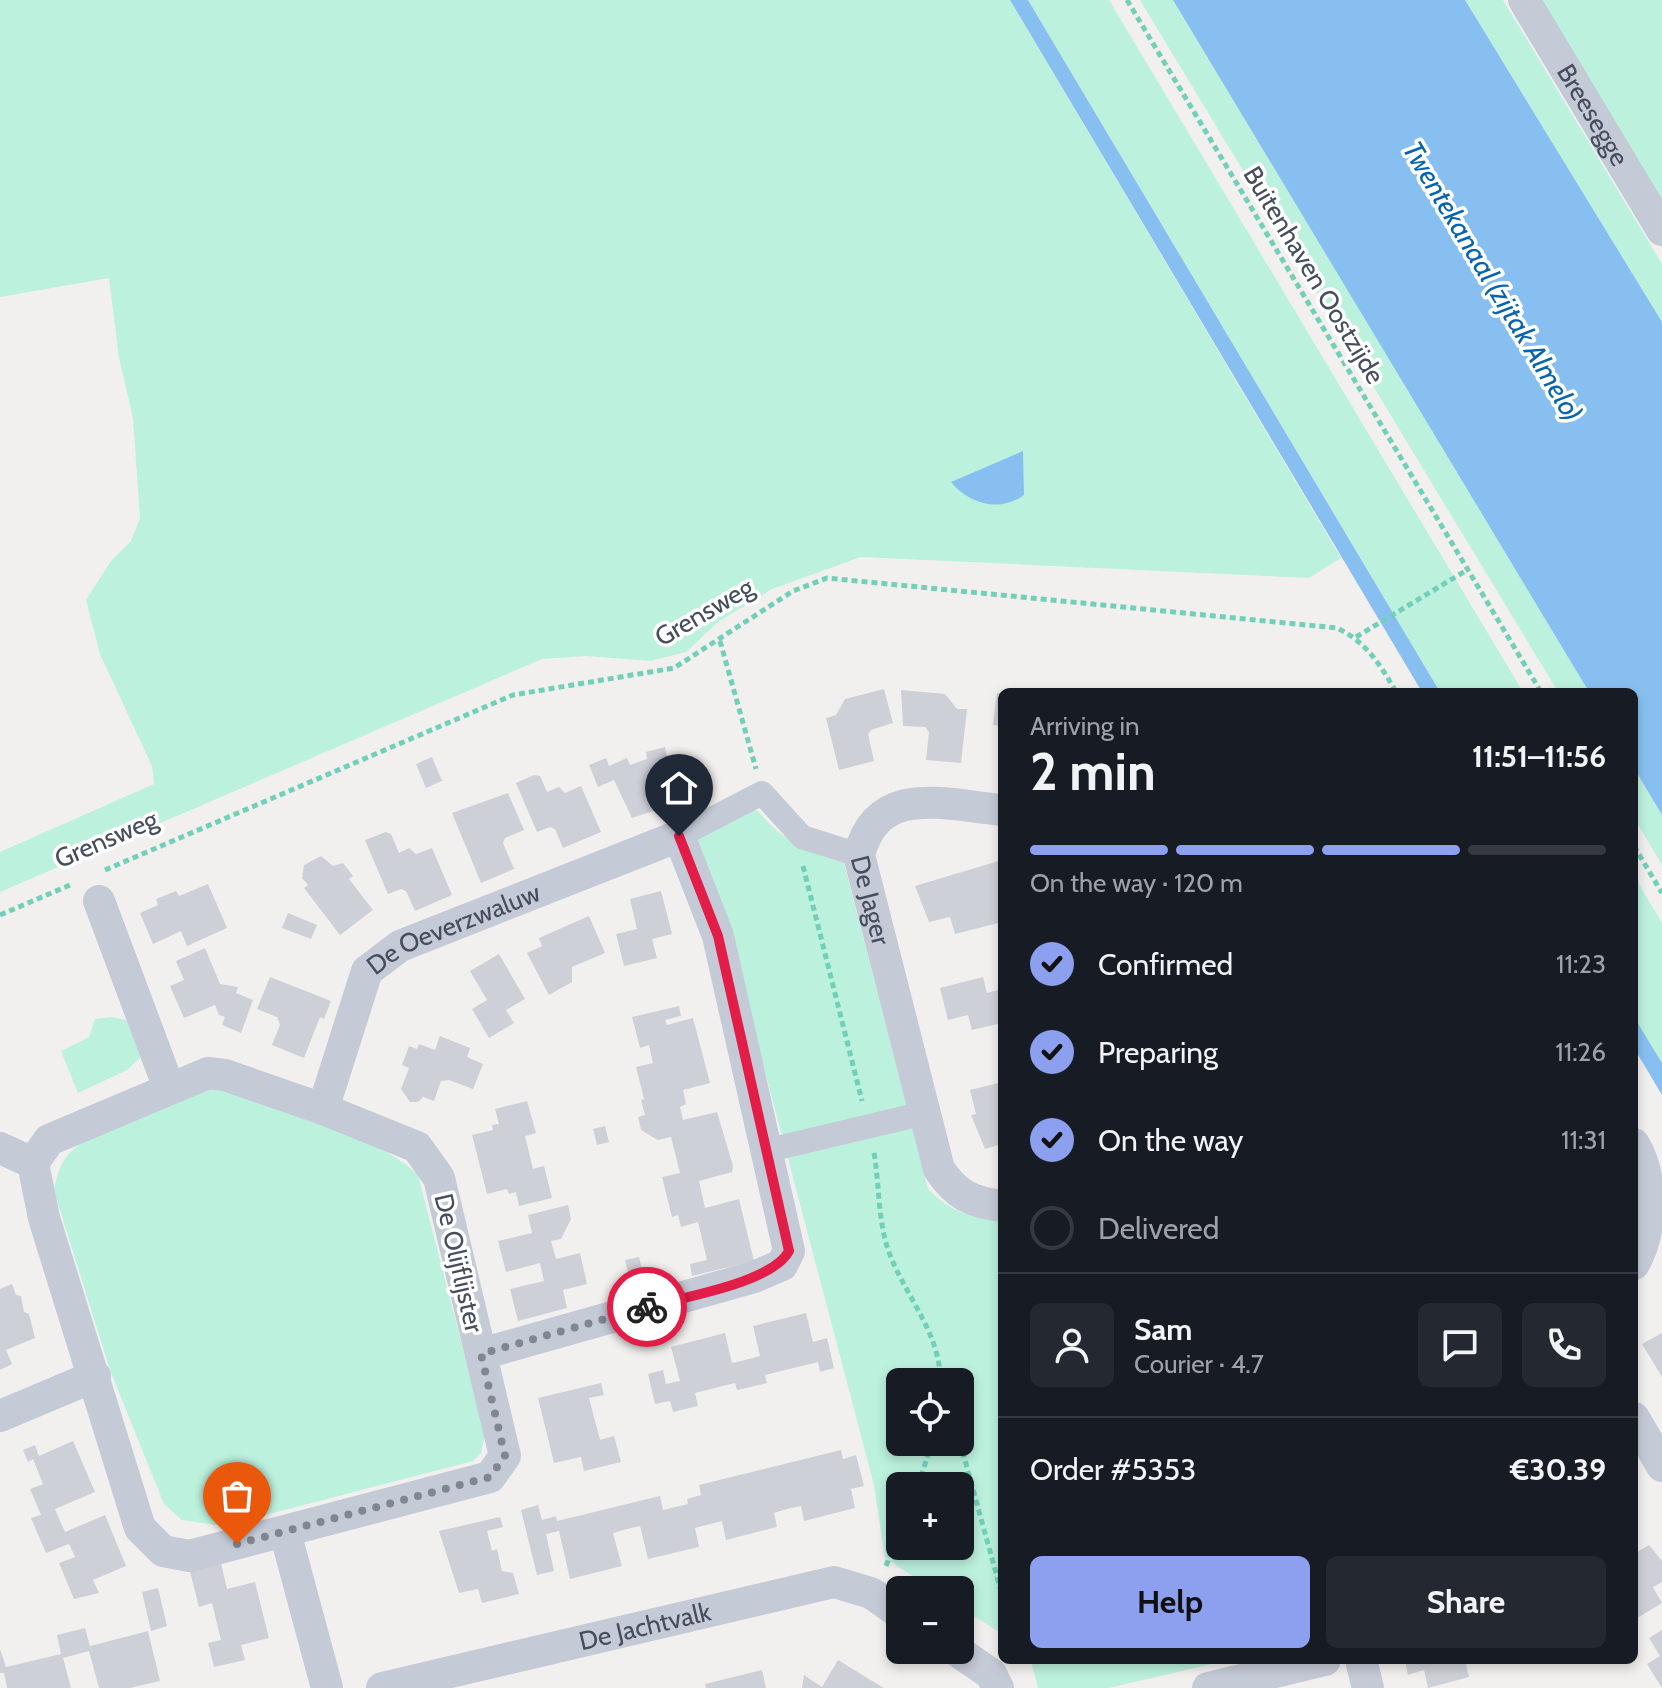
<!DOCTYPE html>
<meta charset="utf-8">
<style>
:root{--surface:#171b24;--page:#242831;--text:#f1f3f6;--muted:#9ea1a6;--line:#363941;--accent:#8da0f0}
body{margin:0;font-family:Cabin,sans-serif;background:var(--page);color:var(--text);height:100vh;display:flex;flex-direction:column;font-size:30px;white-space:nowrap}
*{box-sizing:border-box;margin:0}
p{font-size:26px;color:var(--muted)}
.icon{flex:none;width:44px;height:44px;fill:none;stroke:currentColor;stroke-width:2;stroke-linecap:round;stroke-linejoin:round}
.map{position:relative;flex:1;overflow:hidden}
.side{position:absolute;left:998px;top:688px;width:640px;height:976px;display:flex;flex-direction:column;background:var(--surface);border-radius:12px;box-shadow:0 4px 12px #0003}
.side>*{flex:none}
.tools{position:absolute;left:886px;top:1368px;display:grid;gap:16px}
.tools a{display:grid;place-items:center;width:88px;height:88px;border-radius:12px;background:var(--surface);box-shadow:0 4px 12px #0003;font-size:40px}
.pin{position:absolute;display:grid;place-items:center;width:68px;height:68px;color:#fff;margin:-82px -34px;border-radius:50% 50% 50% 0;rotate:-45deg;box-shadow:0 0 8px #0007}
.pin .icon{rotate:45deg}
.courier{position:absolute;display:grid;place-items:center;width:80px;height:80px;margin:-40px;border:6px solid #e11d48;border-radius:50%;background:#fff;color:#222;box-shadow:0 2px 10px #0007}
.head em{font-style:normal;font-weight:800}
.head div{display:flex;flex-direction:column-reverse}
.head{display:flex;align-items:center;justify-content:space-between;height:136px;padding:0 32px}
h1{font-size:52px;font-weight:800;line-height:60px}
.bar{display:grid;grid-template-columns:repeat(4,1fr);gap:12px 8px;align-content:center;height:96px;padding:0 32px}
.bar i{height:10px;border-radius:6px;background:var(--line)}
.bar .active{background:var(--accent)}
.bar p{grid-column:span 4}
.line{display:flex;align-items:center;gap:20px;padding:0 32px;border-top:2px solid var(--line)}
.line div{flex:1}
.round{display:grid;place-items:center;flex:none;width:84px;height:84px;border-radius:12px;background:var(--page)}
ol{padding:0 32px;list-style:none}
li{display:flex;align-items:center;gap:24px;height:88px}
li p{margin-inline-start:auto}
li .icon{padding:8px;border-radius:50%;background:var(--accent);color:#111;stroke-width:4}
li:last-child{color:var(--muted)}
li i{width:44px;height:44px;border:4px solid var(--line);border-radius:50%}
.button{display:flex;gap:16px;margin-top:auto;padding:16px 32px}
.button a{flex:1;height:92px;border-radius:12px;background:var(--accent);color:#111;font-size:32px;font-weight:800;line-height:92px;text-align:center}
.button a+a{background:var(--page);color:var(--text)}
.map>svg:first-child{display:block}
.green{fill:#bcf1dd;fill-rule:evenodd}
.water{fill:#87c0f0}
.building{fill:#ced0d7}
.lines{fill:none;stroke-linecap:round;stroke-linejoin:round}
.path{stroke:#72d0b9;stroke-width:5;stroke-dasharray:6 4;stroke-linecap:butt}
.pedestrian{stroke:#c5cad7;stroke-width:24}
.minor{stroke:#c5cad7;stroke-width:32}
.done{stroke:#828690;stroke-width:8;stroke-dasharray:0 14.4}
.route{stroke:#e11d48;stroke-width:10}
.labels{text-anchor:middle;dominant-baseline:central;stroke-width:7;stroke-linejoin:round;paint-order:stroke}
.street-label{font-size:26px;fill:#464d5d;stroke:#fff}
.water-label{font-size:28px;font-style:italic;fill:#0663b0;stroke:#fff}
</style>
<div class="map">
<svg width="1662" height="1688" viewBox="0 0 1662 1688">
<rect width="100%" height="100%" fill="#f2f0ef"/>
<!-- green -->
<g class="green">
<polygon points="0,0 1010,0 1341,558 1309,578 861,557 772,589 718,622 686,652 651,661 586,656 542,659 0,892 0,852 154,784 152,766 100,654 86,600 111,561 131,541 140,518 133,418 119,358 109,278 0,297"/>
<polygon points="1028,0 1109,0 1523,692 1440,692"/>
<polygon points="1140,0 1173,0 1589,692 1558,692"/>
<polygon points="1465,0 1503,0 1662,264 1662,322"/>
<polygon points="1539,0 1662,0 1662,206"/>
<polygon points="1634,768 1662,815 1662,865 1634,818"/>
<path d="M756,809C784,842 802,850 844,863L928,1189C951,1212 969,1217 1002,1221V1634L960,1607V1590H934L885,1558L874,1485L726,923L691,841ZM900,1382H960V1442H900ZM900,1486H960V1546H900Z"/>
<polygon points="1634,876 1662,923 1662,1063 1634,1017"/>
<polygon points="112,1017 126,1020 136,1037 140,1058 127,1070 78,1093 61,1051 89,1037 95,1019"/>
<path d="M222,1088C275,1108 380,1136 418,1175L485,1434L481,1453L473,1461L223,1526L182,1520L164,1504L110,1370L54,1191C56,1179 59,1166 67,1156C87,1131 169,1104 201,1090Z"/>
<polygon points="1031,1660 1229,1660 1109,1688 1038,1688"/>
</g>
<!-- water -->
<g class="water">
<polygon points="1010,0 1028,0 1440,692 1422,692"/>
<polygon points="1173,0 1465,0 1662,322 1662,815 1634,768 1634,692 1589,692"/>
<path d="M1023,451L1024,495C1000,513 969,504 951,482Z"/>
<polygon points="1634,1017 1662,1063 1662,1095 1634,1048"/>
</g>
<!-- building -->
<g class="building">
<polygon points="884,689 893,723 871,730 868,734 874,761 839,770 826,718 836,715 845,699"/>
<polygon points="901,690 945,694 957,709 967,709 961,763 926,760 929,732 925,727 903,726"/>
<polygon points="997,693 1002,694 1002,726 993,725"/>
<polygon points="665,747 677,803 632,818 614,780 598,787 589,765 606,758 609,766 627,758 630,765 647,759 646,752"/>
<polygon points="432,757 442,781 426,788 416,764"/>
<polygon points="534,775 540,776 547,792 559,787 565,793 581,786 601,832 563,848 555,829 550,827 537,832 516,783"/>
<polygon points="508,793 524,830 505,838 503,843 514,869 481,883 452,813"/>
<polygon points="386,832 391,834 399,853 409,848 416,854 432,848 452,895 415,911 406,891 401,889 388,894 365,840"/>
<polygon points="321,856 333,866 343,863 353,876 349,879 373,910 340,935 304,888 308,885 302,878 304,865"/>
<polygon points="1002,860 1002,922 955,934 950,917 929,922 915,886"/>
<polygon points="208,884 227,928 187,946 181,931 153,944 140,913 158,905 156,899 176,891 179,896"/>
<polygon points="661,891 672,934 652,939 657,958 624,966 616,934 637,929 630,899"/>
<polygon points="288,913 317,925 311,939 282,928"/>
<polygon points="589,916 605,953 572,967 572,982 549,995 527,953 542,946 539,938"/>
<polygon points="205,948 220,984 238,987 236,993 253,1000 241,1033 222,1025 225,1017 219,1015 215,1005 184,1018 170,986 184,980 176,961"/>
<polygon points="499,954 525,999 506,1010 514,1023 489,1038 472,1009 487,1000 470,971"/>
<polygon points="270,977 331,1001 324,1019 320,1017 304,1058 272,1045 280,1025 277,1017 257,1009"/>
<polygon points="983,977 987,993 1002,989 1002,1023 972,1030 968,1015 948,1020 940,988"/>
<polygon points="679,1006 681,1016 665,1020 667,1025 693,1018 710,1083 683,1090 686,1104 680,1107 683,1120 717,1112 733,1166 732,1172 699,1181 705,1208 739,1199 754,1261 692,1276 690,1264 707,1260 698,1222 681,1227 678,1215 672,1217 662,1177 680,1173 671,1137 658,1140 641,1130 638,1117 645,1115 641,1100 644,1099 636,1067 653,1063 649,1045 640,1048 632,1017"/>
<polygon points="440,1036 470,1048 467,1057 483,1064 473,1089 449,1080 441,1081 434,1101 423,1097 418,1102 410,1102 401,1089 409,1068 402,1065 409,1046 417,1049 419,1044 435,1050"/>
<polygon points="1002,1082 1002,1144 985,1149 971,1115 976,1114 970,1090"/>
<polygon points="527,1101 536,1133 525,1136 533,1169 544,1166 552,1198 519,1206 516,1192 509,1194 507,1189 487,1194 472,1135 493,1130 492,1125 499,1124 495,1109"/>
<polygon points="605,1126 609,1142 597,1145 593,1129"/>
<polygon points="568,1205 571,1219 561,1239 551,1241 556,1259 580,1253 587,1284 563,1290 567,1308 518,1321 510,1289 544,1281 540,1263 506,1272 498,1241 532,1233 528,1215"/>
<polygon points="639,1257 646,1287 632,1290 625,1260"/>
<polygon points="12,1284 16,1295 21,1296 24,1312 29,1314 35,1338 6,1350 12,1364 0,1370 0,1289"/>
<polygon points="806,1313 813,1342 827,1338 834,1368 820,1372 818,1362 765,1375 767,1383 737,1390 735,1383 695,1393 698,1406 673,1412 670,1401 655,1404 648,1374 663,1370 666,1384 680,1381 671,1347 725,1333 732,1363 745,1360 760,1356 753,1326"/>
<polygon points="1662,1333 1662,1377 1642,1344"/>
<polygon points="601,1383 604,1395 589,1398 600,1440 614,1436 621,1462 584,1471 581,1457 554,1463 538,1398"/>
<polygon points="73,1441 95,1492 55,1509 60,1521 65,1532 105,1515 126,1566 93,1580 99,1593 74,1599 59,1563 75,1557 69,1544 46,1553 31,1518 41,1515 30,1489 43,1484 33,1459 28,1462 23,1450 35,1445 39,1456"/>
<polygon points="841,1450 843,1459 856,1455 864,1486 851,1489 855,1508 804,1521 801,1506 787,1509 774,1513 777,1527 726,1540 722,1521 695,1528 699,1547 648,1559 640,1526 627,1529 613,1533 622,1566 570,1579 559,1531 546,1534 554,1571 537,1575 521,1510 538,1505 542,1520 556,1516 557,1521 660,1496 663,1510 688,1504 687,1499 701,1495 699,1485"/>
<polygon points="500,1517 503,1527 487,1531 492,1551 497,1549 502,1571 513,1573 519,1594 482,1603 478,1589 459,1593 439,1531"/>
<polygon points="1649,1545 1662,1561 1662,1582 1653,1587 1662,1603 1634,1620 1634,1554"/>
<polygon points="221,1563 227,1589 255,1582 269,1638 241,1645 245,1660 214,1667 208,1643 221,1640 212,1603 199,1607 189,1568"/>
<polygon points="158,1588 167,1626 151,1631 142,1592"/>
<polygon points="85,1628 90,1646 148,1631 160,1681 130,1688 99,1688 89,1651 63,1658 71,1688 7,1688 4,1673 0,1673 0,1649 6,1667 61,1654 57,1635"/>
<polygon points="1662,1630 1662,1688 1647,1664 1660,1656 1649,1638"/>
<polygon points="838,1660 864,1676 884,1688 802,1688 804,1675 822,1687"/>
<polygon points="1405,1660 1465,1660 1469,1677 1428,1688 1424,1670 1408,1675"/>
<polygon points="762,1670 766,1688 706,1688 705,1684"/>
</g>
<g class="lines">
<!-- path -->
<g class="path">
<polyline points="1127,0 1541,692"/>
<polyline points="1356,637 1467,570"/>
<polyline points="720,641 756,769"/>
<polyline points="1634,846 1662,893"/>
<polyline points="803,866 862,1101"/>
<path d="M105,870L513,695L674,668L793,591L827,578L1337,628C1366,642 1380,664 1396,692"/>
<polyline points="0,915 70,885"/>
<path d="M874,1153C879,1181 878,1212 885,1239C897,1288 942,1330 940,1382"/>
<polyline points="960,1442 1002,1595"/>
<polyline points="918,1486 932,1442"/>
<polyline points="886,1566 900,1530"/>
</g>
<!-- pedestrian -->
<g class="pedestrian">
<polyline points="679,836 762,793 802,837 859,855"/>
<polyline points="769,1150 925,1113"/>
</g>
<!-- minor -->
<g class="minor">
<path id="s1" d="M1524,0L1662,230"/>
<path id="s2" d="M1002,810C945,805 878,782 859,855L939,1169C956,1195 971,1202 1002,1206"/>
<polyline points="99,901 169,1088"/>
<polygon points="208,1073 225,1075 323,1109 417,1147 439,1178 505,1456 490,1477 189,1556 163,1551 140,1528 44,1218 33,1163 49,1140"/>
<path id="s3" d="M323,1109L367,971L400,946L679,836L718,936L789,1251L782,1265L754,1277L481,1354"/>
<path d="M1634,1144C1654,1178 1653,1230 1634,1264"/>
<polyline points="0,1148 33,1163"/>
<polyline points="0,1416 95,1376"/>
<polyline points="1634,1418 1662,1466"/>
<polyline points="285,1532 327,1688"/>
<polyline points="956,1650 991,1674 998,1688"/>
<polyline points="1361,1660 1368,1688"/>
<path id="s4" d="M382,1688L834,1582L871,1593L900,1613"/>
<polyline points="1208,1688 1325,1660"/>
</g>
</g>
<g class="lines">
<!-- done -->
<polyline class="done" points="237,1544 490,1477 505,1456 481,1354 647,1307"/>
<!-- route -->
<path class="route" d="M647,1307C683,1297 772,1283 789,1251L718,936L679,836"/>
</g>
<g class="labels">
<!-- street labels -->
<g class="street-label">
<text stroke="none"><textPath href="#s1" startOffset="134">Breesegge</textPath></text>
<text transform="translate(1314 275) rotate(59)">Buitenhaven Oostzijde</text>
<text transform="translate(704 612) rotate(-30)">Grensweg</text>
<text transform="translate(106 839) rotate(-23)">Grensweg</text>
<text stroke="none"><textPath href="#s2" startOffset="216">De Jager</textPath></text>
<text stroke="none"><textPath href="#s3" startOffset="242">De Oeverzwaluw</textPath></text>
<text transform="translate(459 1263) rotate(77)">De Olijflijster</text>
<text stroke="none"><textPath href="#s4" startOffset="270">De Jachtvalk</textPath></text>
</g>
<!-- water labels -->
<g class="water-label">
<text transform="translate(1493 281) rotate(59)">Twentekanaal (zijtak Almelo)</text>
</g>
</g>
</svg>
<div class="tools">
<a><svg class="icon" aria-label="locate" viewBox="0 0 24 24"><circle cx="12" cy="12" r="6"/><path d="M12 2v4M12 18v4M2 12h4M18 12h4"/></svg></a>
<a>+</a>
<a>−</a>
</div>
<div class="pin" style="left:237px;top:1544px;background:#ea580c"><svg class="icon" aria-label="bag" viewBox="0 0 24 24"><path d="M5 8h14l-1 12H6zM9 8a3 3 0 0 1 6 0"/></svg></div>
<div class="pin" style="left:679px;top:836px;background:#1f2937"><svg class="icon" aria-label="home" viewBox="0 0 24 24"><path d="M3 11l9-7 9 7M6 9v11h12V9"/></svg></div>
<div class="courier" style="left:647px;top:1307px"><svg class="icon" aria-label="bike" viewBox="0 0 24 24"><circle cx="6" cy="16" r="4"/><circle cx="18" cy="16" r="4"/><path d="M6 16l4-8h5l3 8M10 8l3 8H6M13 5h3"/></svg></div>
<section class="side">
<div class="head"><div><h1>2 min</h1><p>Arriving in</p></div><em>11:51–11:56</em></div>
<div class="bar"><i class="active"></i><i class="active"></i><i class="active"></i><i></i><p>On the way · 120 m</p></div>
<ol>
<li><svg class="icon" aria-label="check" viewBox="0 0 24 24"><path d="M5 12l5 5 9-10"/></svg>Confirmed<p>11:23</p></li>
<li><svg class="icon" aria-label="check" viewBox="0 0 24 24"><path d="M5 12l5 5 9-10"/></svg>Preparing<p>11:26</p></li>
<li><svg class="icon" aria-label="check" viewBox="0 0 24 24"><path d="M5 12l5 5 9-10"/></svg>On the way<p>11:31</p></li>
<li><i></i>Delivered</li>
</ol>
<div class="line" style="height:144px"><a class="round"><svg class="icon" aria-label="person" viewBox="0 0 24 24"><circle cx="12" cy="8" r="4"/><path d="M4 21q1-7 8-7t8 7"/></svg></a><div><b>Sam</b><p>Courier · 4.7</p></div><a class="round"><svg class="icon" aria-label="chat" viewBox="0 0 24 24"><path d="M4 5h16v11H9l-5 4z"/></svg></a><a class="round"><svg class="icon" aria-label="phone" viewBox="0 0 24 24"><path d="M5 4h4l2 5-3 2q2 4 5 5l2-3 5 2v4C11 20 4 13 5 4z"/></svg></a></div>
<div class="line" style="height:104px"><div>Order #5353</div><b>€30.39</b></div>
<div class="button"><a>Help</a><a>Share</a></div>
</section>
</div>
